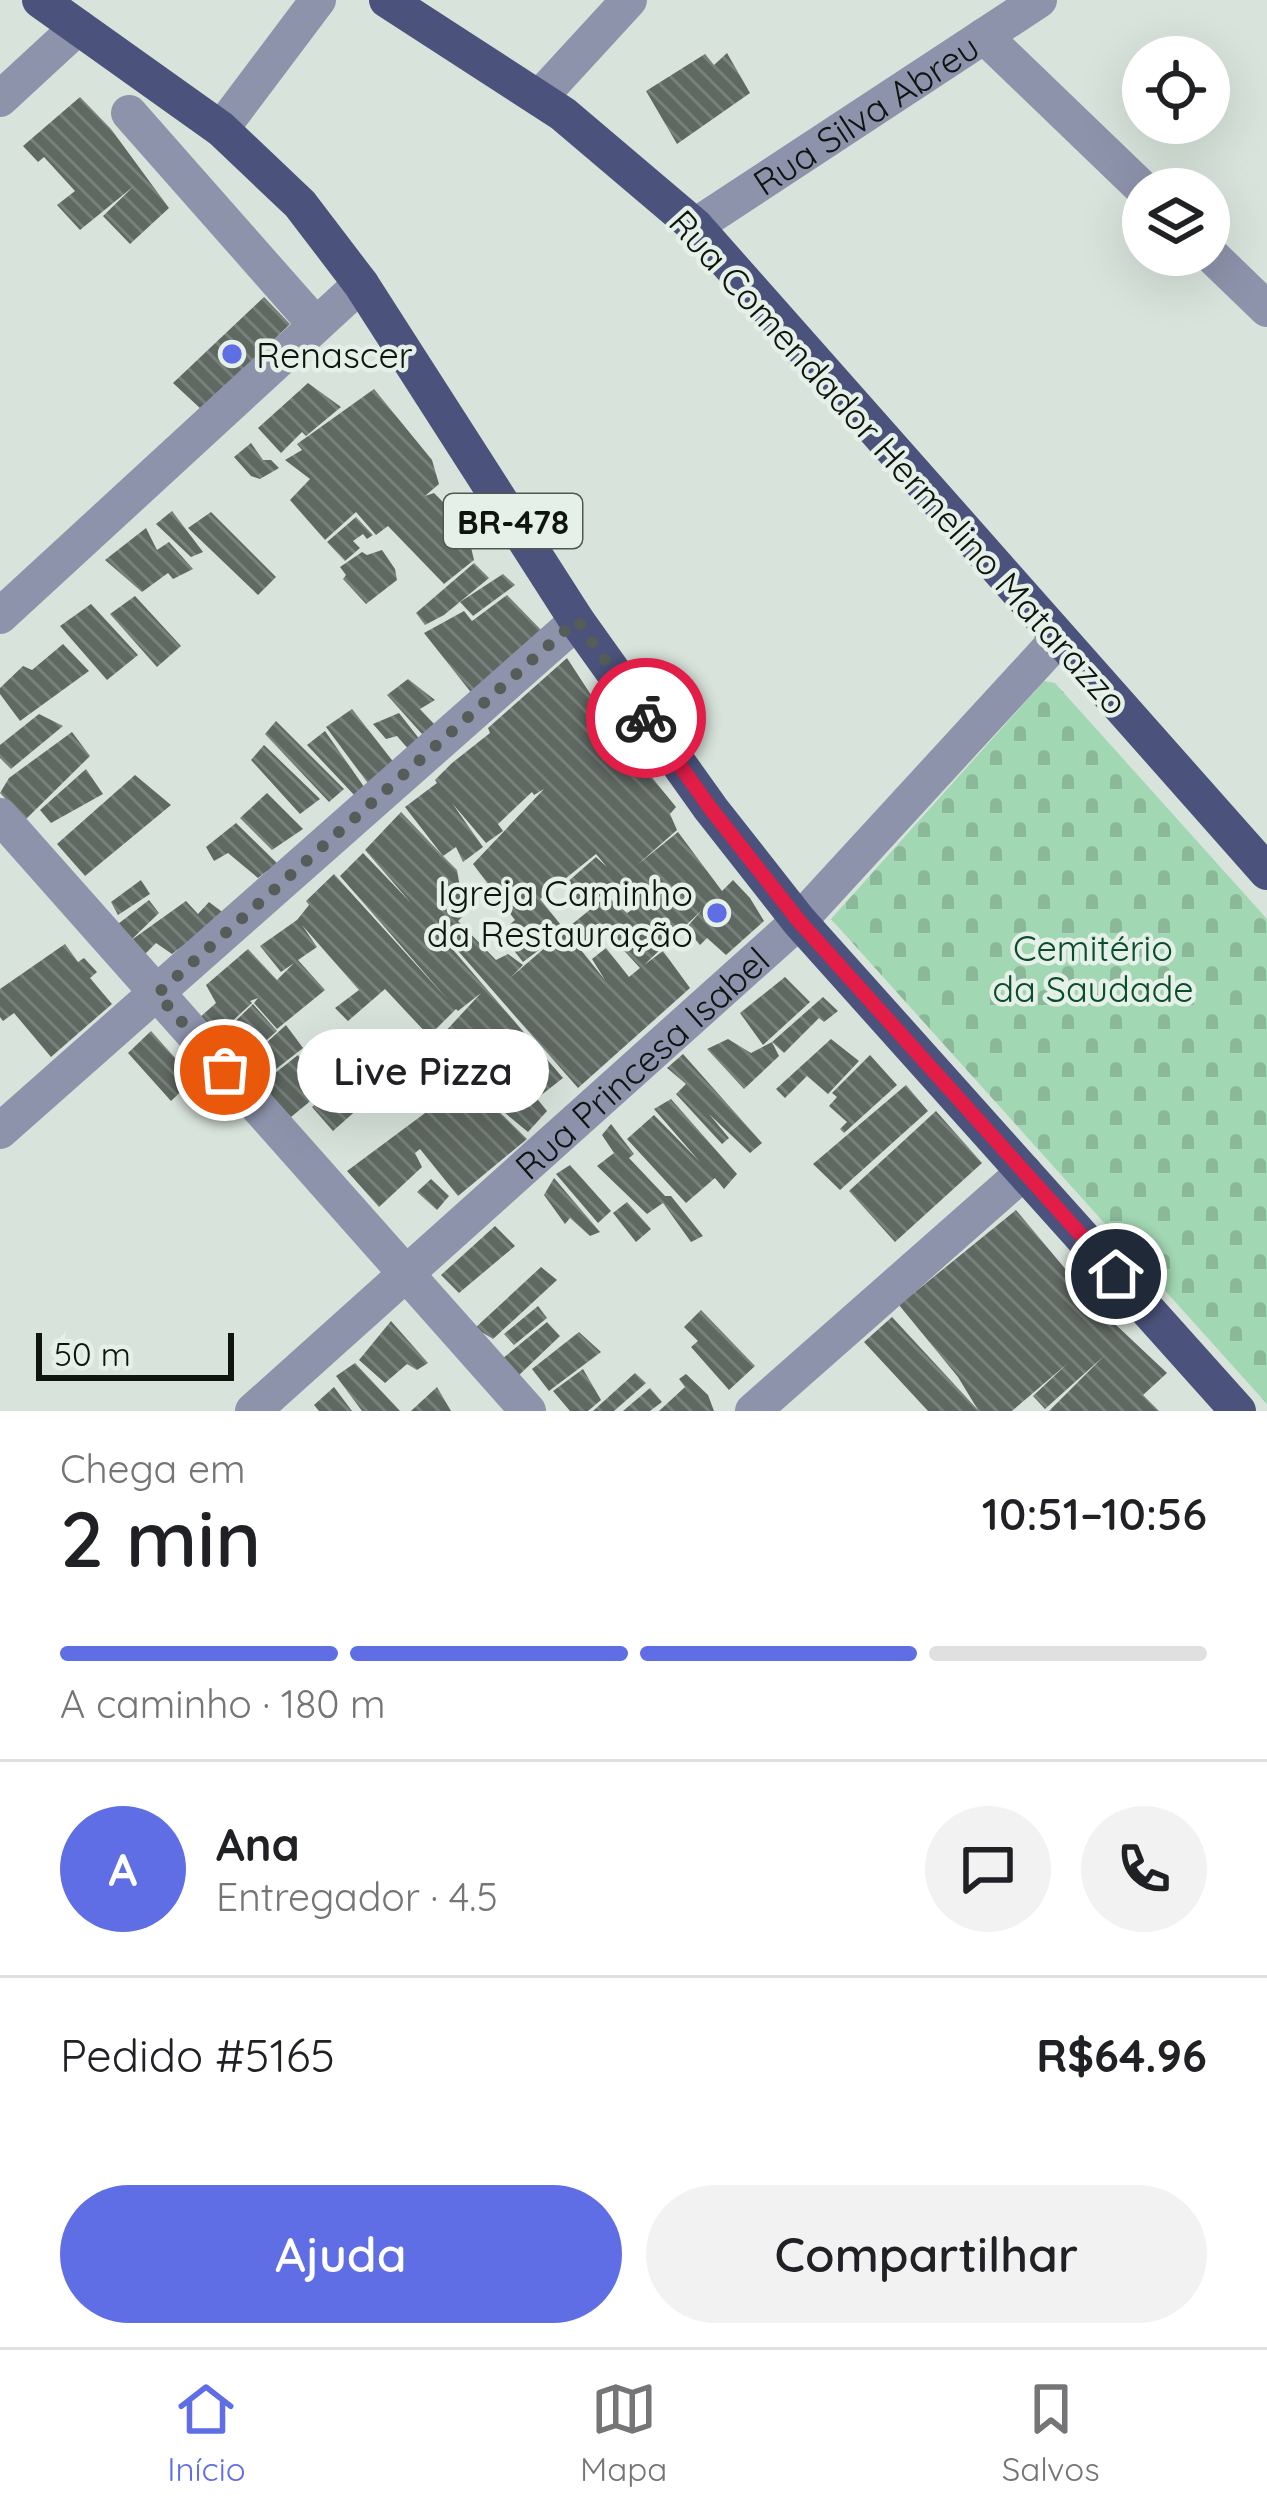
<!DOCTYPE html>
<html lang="pt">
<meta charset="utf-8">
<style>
:root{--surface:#fff;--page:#f2f2f2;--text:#202124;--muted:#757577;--line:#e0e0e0;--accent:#606ee5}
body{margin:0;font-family:Quicksand,sans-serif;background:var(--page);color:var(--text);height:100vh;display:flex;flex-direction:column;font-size:45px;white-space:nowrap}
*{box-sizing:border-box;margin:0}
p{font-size:39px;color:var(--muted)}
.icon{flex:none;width:66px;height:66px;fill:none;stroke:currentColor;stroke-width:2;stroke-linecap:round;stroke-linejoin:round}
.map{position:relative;height:1411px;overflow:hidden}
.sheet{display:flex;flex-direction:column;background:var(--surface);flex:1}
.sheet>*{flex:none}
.controls{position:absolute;left:1122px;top:36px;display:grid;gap:24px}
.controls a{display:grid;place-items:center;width:108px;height:108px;border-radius:50%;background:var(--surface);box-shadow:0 12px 48px #0002;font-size:60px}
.scale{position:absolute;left:36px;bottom:30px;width:198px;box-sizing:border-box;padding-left:12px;border:6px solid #101411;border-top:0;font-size:33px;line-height:42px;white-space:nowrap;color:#101411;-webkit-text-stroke:9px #e5f1e8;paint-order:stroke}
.pin{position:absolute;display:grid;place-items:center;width:102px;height:102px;color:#fff;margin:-51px;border:6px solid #fff;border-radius:50%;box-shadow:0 3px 12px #0007}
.courier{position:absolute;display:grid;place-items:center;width:120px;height:120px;margin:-60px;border:9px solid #e11d48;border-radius:50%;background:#fff;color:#222;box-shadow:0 3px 15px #0007}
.bubble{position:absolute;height:84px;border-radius:42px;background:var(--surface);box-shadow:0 12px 48px #0002;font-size:39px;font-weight:600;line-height:84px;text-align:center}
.summary em{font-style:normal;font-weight:600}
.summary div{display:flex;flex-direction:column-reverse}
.summary{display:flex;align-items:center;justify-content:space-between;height:204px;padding:0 60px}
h1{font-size:78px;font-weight:600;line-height:90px}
.bar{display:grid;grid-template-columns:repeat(4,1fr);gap:18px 12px;align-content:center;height:144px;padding:0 60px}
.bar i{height:15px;border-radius:9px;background:var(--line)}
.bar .current{background:var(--accent)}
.bar p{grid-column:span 4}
.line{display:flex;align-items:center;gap:30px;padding:0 60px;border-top:3px solid var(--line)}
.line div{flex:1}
.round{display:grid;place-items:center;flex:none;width:126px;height:126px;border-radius:63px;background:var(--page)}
.button{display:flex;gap:24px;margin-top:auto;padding:24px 60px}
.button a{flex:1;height:138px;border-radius:72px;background:var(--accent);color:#fff;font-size:48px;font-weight:600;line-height:138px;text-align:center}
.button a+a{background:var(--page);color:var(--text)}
.menu{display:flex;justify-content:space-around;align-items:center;height:168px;border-top:3px solid var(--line);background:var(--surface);font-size:33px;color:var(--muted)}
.menu a{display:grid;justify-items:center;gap:6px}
.menu .current{color:var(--accent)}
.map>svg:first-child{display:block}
.cemetery{fill:url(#cemetery-stones)}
.building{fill:url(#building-back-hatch);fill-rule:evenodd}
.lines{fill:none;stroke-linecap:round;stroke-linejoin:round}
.minor{stroke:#8d93ab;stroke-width:36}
.major{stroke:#4b537c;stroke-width:36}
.done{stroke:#565d58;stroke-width:12;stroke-dasharray:0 21.6}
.route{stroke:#e11d48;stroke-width:15}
.poi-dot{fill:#606ee5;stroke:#e5f1e8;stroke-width:4.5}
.labels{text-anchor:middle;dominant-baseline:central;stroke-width:9;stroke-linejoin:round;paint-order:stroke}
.shield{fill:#e5f1e8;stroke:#505652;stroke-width:3}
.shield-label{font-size:33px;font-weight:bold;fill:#101411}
.street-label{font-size:36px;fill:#101411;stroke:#e5f1e8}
.poi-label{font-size:36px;fill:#101411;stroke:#e5f1e8;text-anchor:start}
.park-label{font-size:36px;fill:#0a4d2a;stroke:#e5f1e8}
</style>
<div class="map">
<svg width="1267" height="1411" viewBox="0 0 1267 1411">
<defs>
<pattern id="cemetery-stones" width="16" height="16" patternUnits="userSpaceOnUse" patternTransform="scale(3)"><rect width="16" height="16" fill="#a2d7b3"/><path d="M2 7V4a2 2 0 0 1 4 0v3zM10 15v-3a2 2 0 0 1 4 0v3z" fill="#8ab899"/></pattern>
<pattern id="building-back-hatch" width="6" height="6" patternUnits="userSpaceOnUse" patternTransform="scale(3)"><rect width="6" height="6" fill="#5f6962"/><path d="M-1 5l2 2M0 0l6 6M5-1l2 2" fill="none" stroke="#79817c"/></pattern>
</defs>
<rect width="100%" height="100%" fill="#d8e4db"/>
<!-- cemetery -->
<polygon class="cemetery" points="1044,681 1055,683 1267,919 1267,1404 831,919"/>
<!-- building -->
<g class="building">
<polygon points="727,53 750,93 677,144 646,91 705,54 714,65"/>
<polygon points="80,97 111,129 169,208 130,244 103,216 134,186 80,230 57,205 75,191 44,157 38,162 23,146"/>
<polygon points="264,297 290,324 202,410 173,383"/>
<polygon points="308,383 341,407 306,436 302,432 281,453 258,428"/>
<polygon points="374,389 432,460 439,484 425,496 434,493 452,511 469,539 474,560 444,584 388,526 376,535 356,512 325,540 290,500 310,479 285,460 302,450 297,444"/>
<polygon points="251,443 263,460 271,460 279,468 260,479 251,476 234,457"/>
<polygon points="172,511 203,552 191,557 156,524"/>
<polygon points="211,512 276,577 258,595 188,528"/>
<polygon points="356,517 373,535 367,539 363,534 353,541 360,548 345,561 327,542"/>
<polygon points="146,528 157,550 169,542 193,569 173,579 168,573 142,592 105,560"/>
<polygon points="382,550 395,569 397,580 366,604 343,579 346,575 340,567 362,552 367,555"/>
<polygon points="474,563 489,578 444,615 425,625 416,613"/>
<polygon points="503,574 515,585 473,616 460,602"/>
<polygon points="507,595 545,634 473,695 424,633 464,611 472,621"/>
<polygon points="135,596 181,646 157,667 110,614"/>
<polygon points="91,604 138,655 107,680 60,626"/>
<polygon points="63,644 89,671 20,721 0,694 0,688 23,666 32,670"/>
<path d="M567,658L615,732L676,807L670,814L677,830L637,865L678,832L722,891L733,880L750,898L764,921L726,955L707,938L700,945L686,928L702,910L644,965L663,951L690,988L578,1088L445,936L453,928L427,952L443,938L563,1078L540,1096L508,1063L547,1111L528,1132L475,1088L527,1139L458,1196L420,1149L415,1153L422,1167L379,1207L347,1171L440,1102L464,1077L431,1047L481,993L458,1011L456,1009L429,1036L385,989L348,1021L335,1008L359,990L302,925L317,947L298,960L325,990L277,1029L254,1003L258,998L250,1001L252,1003L215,1037L199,1018L216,1003L206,985L248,949L277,980L294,963L281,972L260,946L297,920L309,905L306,901L334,874L449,1001L340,876L363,853L411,903L365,850L401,812L443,856L405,807L437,783L435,780L452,763L490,733L488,728ZM544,789L473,864L515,920L500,933L523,962L563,932L510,978L523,965L508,954L496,960L458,921L471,908L462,899L457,870L443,856L456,847L463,862L483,847L452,803L486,843L503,831L498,824L532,792L534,795ZM596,854L607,867L596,857L564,885L584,910L613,885L635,908L627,913L607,896L566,929L585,949L606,931L640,968L629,977L606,948L592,959L605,980L540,899Z"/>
<polygon points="408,679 435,700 420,709 437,727 422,734 387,695"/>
<polygon points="352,709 395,764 370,786 326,727"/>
<polygon points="399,713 421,741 409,750 397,736 386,739 373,724"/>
<polygon points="39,714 63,726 11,769 0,758 0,745"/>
<polygon points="276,721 344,789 329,802 265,734"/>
<polygon points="325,731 367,791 357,798 307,745"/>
<polygon points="72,732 90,756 25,820 0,793 9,778"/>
<polygon points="264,745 320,799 300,814 251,760"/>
<polygon points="86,769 103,794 51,823 40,810"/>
<polygon points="135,775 171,805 85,876 57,844"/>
<polygon points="267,793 303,829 272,850 240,818"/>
<polygon points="236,823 283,869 267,871 258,878 228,853 214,861 206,847"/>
<polygon points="141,880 150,894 118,915 111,902"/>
<polygon points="149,900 159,913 130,941 186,901 198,914 209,902 225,914 172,954 156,943 142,957 130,941 118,924"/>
<polygon points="65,944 78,962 84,958 97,972 90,978 112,1004 51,1057 14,1013 3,1021 0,1017 0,989"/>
<polygon points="785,977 810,1002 763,1045 740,1013"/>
<polygon points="823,997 838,1011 824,1022 819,1018 784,1053 772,1042 779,1056 744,1089 707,1049 728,1039 751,1053 772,1042"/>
<polygon points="253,1004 277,1031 246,1058 220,1036"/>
<polygon points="286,1025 303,1048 262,1080 245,1062"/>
<polygon points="151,1031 194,1079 171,1101 128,1053"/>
<polygon points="831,1039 859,1061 828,1094 807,1076 785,1098 776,1089"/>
<polygon points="683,1054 762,1143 750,1153 709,1114 729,1138 722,1144 676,1094 686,1084 667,1068"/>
<polygon points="298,1055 325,1089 291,1117 260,1085"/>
<polygon points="870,1055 897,1085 844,1133 840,1129 847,1122 829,1106 837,1097 832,1093"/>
<polygon points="362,1063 377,1075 389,1068 396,1075 333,1131 312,1107"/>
<polygon points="906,1085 928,1111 840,1190 813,1164"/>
<polygon points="671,1099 737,1174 724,1189 715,1178 686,1203 627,1139 654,1115 700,1162 654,1109"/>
<polygon points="936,1111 982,1163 895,1242 849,1191"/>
<polygon points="611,1124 634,1154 629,1158 665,1196 671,1196 703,1236 691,1242 663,1203 647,1214 597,1166 614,1153 602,1135"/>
<polygon points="570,1165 611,1211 598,1223 556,1174"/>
<polygon points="554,1178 600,1232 590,1236 570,1218 565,1224 544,1195"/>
<polygon points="431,1179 449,1196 437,1210 417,1192"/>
<polygon points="627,1202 651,1229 636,1242 613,1213"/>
<polygon points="1016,1210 1098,1308 1167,1373 1143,1395 1159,1411 1049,1411 1104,1356 1045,1409 1033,1396 1068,1363 1012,1411 928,1411 864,1342 892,1317 978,1410 958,1377 899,1305"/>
<polygon points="495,1226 515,1246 459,1293 441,1275"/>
<polygon points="541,1267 557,1280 493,1339 475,1328"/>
<polygon points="538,1306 547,1318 514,1345 504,1334"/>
<polygon points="701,1310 755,1366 729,1390 691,1347 698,1341 684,1327"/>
<polygon points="391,1321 428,1363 417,1370 407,1364 385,1383 359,1360"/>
<polygon points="547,1322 560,1336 517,1377 502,1359"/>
<polygon points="579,1332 601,1352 549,1391 532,1369"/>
<polygon points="355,1363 400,1411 362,1411 336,1376"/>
<polygon points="583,1369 601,1400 588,1411 570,1411 553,1391"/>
<polygon points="635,1373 646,1383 614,1411 593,1411"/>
<polygon points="686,1374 708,1395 714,1411 659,1411 685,1387 679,1379"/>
<polygon points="334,1387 352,1411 319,1411 314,1405"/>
<polygon points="437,1387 451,1411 411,1411"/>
<polygon points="650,1388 662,1402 650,1411 623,1411"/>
</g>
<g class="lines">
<!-- minor -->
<g class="minor">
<polyline points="984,36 1143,189"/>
<polyline points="539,98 629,0"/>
<polyline points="0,99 78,27"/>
<polyline points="129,113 316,325"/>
<polyline points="221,129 318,0"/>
<path id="s1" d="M695,226L1039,0"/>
<polyline points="1209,253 1267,309"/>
<polyline points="0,616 361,284"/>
<polyline points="0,816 528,1411"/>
<polyline points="0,1131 577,621"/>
<path id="s2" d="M253,1411L799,921L1059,638"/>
<polyline points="753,1411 1024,1172"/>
</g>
<!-- major -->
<g class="major">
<polyline points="40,0 221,129 300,204 361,284 577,621 711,809 799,921 1238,1411"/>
<polyline points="387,0 563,114 695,226 1267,872"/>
</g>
</g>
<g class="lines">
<!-- done -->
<polyline class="done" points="225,1070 157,994 577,620 646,718"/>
<!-- route -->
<polyline class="route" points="646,718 711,809 799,921 1116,1274"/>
</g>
<!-- markers -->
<g class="poi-dot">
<circle cx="232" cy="354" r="12"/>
<circle cx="717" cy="913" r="12"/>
</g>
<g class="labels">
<!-- shield labels -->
<rect class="shield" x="444" y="494" width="138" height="54" rx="9"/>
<g class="shield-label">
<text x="513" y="521">BR-478</text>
</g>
<!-- street labels -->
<g class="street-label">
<text stroke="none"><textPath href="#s1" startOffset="204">Rua Silva Abreu</textPath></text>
<text transform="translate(899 462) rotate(48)">Rua Comendador Hermelino Matarazzo</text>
<text stroke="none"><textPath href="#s2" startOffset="522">Rua Princesa Isabel</textPath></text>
</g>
<!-- poi labels -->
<g class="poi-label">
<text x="256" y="354">Renascer</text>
<text x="693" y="892" text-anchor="end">Igreja Caminho<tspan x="693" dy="41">da Restauração</tspan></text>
</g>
<!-- park labels -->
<g class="park-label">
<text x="1093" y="947">Cemitério<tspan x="1093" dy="41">da Saudade</tspan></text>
</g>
</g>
</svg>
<div class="controls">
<a><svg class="icon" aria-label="locate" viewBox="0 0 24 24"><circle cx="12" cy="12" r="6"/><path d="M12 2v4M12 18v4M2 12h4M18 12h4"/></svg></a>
<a><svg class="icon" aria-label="layers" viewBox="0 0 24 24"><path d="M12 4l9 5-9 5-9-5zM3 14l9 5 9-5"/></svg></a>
</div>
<div class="scale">50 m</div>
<div class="pin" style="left:225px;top:1070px;background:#ea580c"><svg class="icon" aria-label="bag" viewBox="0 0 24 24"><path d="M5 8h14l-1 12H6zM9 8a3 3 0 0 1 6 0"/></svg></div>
<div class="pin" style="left:1116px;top:1274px;background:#1f2937"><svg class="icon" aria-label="home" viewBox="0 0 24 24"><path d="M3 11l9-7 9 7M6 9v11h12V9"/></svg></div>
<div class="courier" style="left:646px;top:718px"><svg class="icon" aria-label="bike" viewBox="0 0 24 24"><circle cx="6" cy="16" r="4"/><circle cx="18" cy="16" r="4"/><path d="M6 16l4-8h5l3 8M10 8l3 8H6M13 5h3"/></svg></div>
<div class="bubble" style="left:297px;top:1029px;width:252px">Live Pizza</div>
</div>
<section class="sheet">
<div class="summary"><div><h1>2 min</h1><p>Chega em</p></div><em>10:51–10:56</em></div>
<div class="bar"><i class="current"></i><i class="current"></i><i class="current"></i><i></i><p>A caminho · 180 m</p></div>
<div class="line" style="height:216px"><b class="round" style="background:var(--accent);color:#fff">A</b><div><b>Ana</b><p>Entregador · 4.5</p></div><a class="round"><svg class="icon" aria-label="chat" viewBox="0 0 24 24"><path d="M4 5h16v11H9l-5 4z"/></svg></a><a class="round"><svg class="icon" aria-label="phone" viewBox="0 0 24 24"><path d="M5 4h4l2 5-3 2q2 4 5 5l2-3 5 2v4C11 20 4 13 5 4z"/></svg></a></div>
<div class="line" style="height:156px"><div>Pedido #5165</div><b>R$64.96</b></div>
<div class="button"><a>Ajuda</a><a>Compartilhar</a></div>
</section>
<nav class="menu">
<a class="current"><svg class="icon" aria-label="home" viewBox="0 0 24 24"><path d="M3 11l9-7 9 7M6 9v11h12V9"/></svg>Início</a>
<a><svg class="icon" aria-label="map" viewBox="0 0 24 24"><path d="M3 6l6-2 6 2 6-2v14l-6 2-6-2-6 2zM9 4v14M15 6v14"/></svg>Mapa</a>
<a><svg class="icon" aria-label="saved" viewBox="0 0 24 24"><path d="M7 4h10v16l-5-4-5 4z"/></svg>Salvos</a>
</nav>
